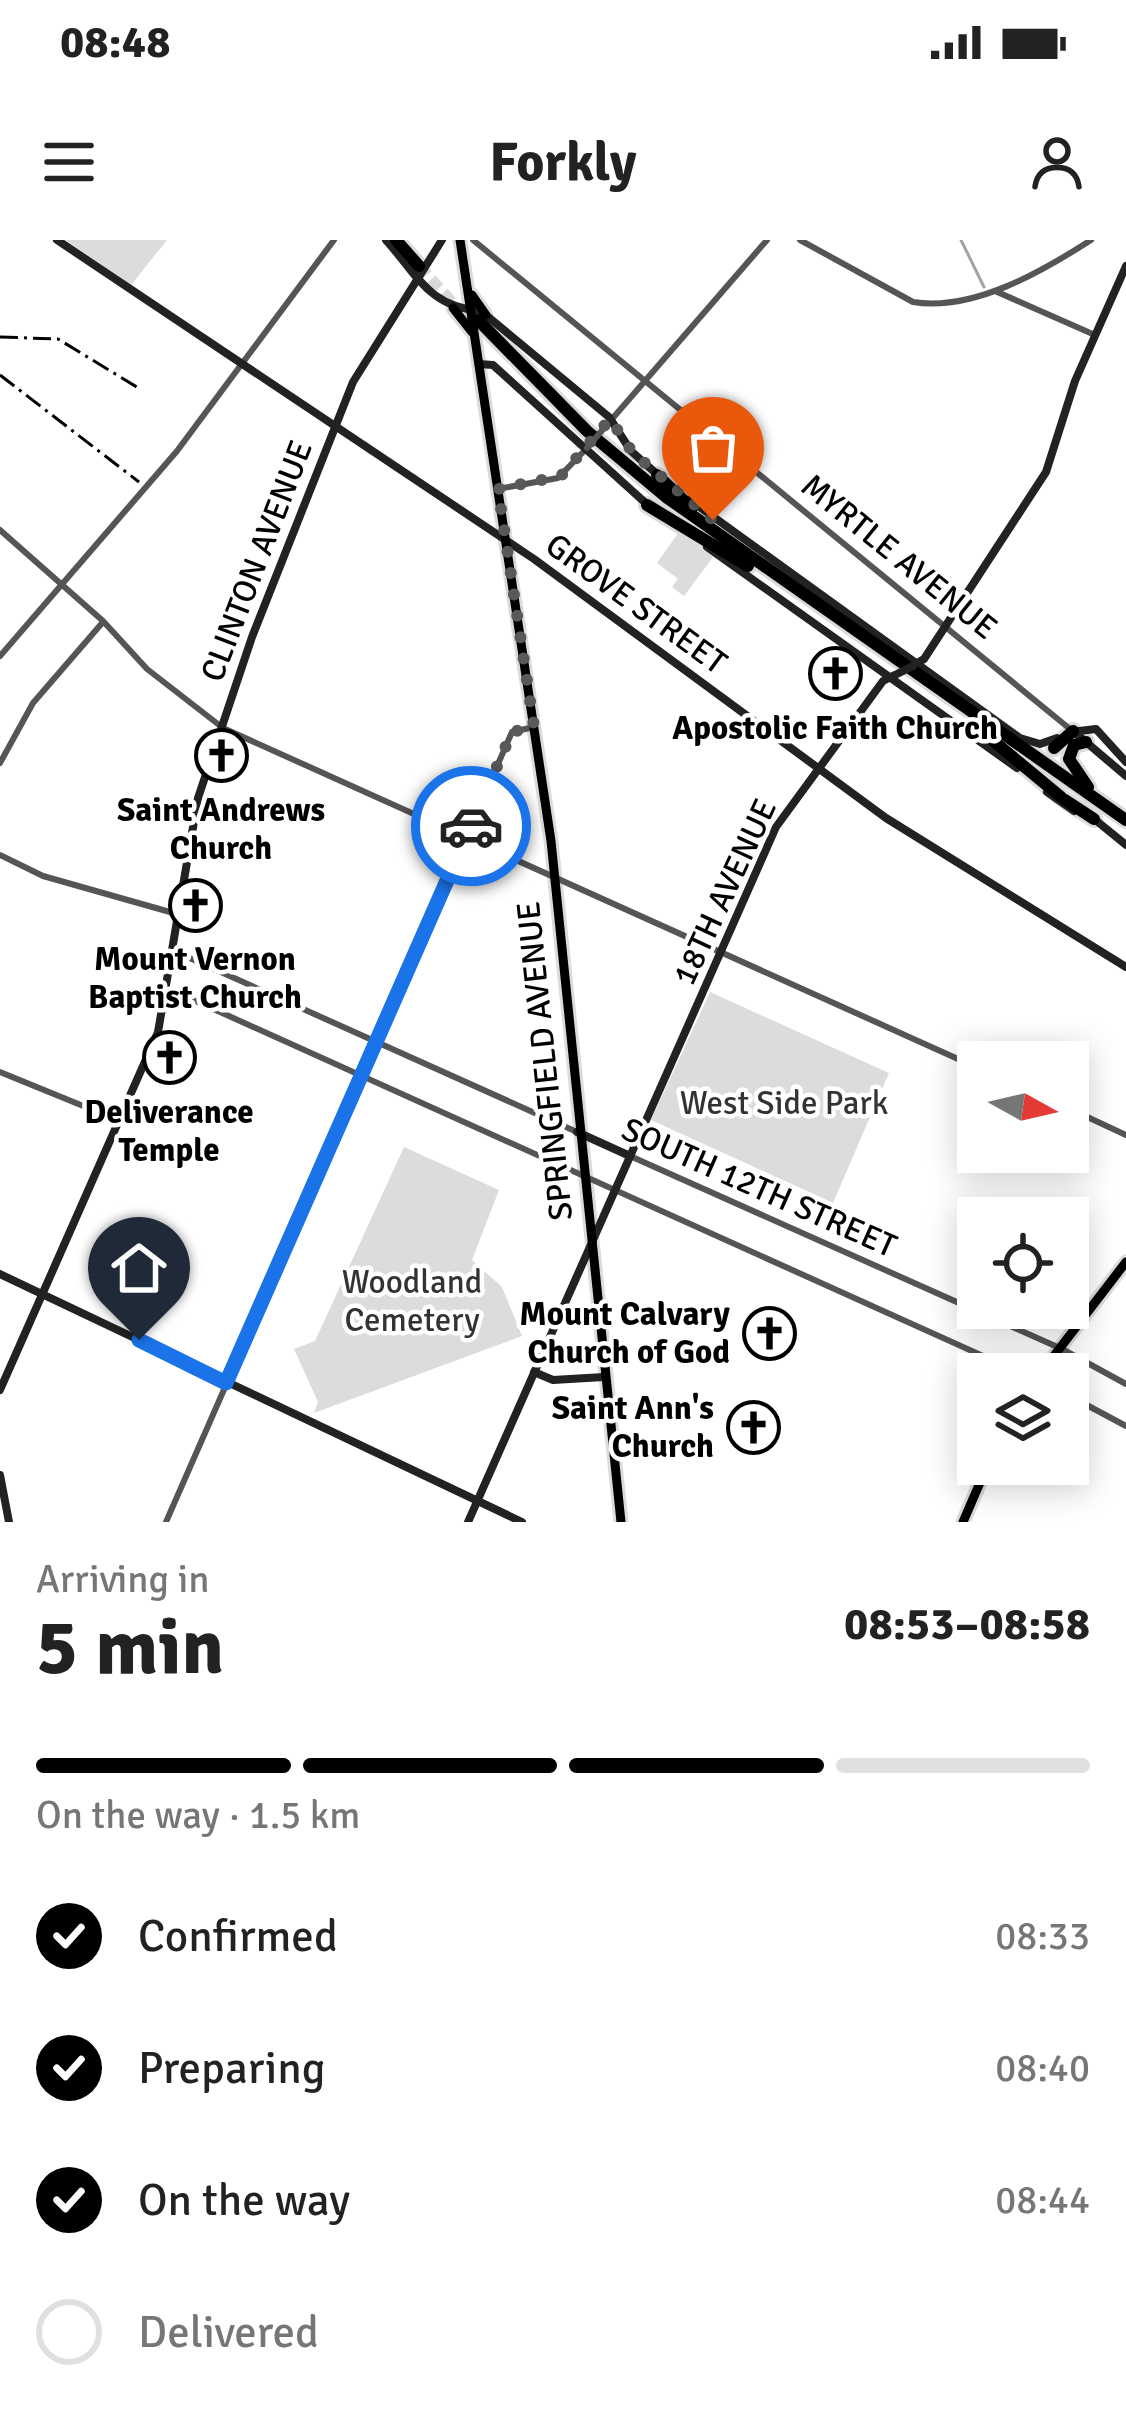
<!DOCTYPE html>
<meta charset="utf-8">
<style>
:root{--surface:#fff;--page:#f6f6f6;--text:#222;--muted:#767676;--line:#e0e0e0;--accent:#000}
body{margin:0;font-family:Signika,sans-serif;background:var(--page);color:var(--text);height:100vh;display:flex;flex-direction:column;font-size:45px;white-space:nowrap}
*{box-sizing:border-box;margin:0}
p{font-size:39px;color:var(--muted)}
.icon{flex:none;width:66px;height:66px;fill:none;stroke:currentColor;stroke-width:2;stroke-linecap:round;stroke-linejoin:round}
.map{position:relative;height:1282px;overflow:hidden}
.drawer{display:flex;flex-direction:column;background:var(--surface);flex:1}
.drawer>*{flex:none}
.needle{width:78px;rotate:98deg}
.tools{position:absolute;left:957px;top:801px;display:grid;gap:24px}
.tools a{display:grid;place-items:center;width:132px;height:132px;border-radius:0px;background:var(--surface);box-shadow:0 6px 30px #0003;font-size:60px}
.pin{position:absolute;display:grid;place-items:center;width:102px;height:102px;color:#fff;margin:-123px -51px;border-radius:50% 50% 50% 0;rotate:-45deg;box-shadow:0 0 12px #0007}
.pin .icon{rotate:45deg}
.courier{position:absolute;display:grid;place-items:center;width:120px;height:120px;margin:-60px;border:9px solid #1a73e8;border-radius:50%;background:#fff;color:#222;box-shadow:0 3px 15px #0007}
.overview em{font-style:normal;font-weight:800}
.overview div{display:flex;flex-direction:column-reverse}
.overview{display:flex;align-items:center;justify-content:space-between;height:204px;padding:0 36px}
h1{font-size:78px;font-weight:800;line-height:90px}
.bar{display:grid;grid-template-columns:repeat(4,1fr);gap:18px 12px;align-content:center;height:144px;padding:0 36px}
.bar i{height:15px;border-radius:9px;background:var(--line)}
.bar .current{background:var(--accent)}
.bar p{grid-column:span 4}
ol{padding:0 36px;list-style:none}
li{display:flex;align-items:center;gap:36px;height:132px}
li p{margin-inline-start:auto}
li .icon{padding:12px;border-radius:50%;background:var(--accent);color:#fff;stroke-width:4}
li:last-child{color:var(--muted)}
li i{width:66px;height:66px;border:6px solid var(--line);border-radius:50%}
.status{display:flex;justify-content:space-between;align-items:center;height:84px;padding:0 60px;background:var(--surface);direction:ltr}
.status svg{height:33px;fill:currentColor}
header{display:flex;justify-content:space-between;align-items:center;height:156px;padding:0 36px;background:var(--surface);font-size:54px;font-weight:800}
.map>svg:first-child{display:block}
.green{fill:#dcdcdc}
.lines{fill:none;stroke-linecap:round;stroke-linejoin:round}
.stream{stroke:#a3a3a3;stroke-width:3}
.motorway-tunnel{stroke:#d9d9d9;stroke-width:12;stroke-dasharray:12 6;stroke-linecap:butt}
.primary-casing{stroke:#dbdbdb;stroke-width:15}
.motorway-casing{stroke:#dbdbdb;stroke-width:18}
.tertiary{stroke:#555;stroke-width:6}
.secondary{stroke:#222;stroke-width:8}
.primary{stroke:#000;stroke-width:9}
.motorway{stroke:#000;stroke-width:12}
.rail{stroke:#000;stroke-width:3;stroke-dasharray:18 6 3 6;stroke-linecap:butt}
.tertiary-bridge{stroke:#555;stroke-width:6}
.secondary-bridge{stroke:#222;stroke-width:8}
.done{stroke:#595959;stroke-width:12;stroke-dasharray:0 21.6}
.route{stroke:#1a73e8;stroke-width:15}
.labels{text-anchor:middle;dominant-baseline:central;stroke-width:9;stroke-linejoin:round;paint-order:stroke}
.street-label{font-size:33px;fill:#000;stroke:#fff}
.poi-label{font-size:33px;font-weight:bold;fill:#000;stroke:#fff}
.park-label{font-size:33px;fill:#333;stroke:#fff}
</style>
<div class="status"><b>08:48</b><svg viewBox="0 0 49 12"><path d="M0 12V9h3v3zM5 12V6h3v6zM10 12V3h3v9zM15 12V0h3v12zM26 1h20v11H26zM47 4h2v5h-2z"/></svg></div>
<header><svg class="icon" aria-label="menu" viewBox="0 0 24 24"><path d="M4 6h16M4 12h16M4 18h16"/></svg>Forkly<svg class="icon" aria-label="person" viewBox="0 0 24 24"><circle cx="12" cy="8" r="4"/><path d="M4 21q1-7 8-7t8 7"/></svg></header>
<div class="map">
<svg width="1126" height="1282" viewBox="0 0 1126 1282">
<rect width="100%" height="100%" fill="#fff"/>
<!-- green -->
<g class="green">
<polygon points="65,0 167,0 131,45"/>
<polygon points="679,292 713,317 684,356 672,347 678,339 657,323"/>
<polygon points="710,752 889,833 833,963 651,880"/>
<polygon points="404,907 499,950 472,1020 502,1047 522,1096 314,1173 318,1162 294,1109 315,1101"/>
</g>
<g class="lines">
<!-- stream -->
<polyline class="stream" points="961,0 984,47"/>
<!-- motorway-tunnel -->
<polyline class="motorway-tunnel" points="419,26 454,65"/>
<defs>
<g id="primary">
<polyline points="460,0 551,601 621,1282"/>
<polyline points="472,55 486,75"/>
<polyline points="453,68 472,92"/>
<polyline points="1040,1134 1126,1022"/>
<polyline points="963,1282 988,1224"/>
</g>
<g id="motorway">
<polyline points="396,0 419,26"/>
<polyline points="478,80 587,191 666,257 1126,580"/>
<polyline points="657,235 692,268"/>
<polyline points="647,265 748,326"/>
<polyline points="985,494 1061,557"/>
<polyline points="1086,502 1074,505 1069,519 1088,547"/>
<polyline points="1054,508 1073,491"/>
<polyline points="1065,560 1094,579"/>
</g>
</defs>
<!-- primary casing -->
<use href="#primary" class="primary-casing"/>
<!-- motorway casing -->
<use href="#motorway" class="motorway-casing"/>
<!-- tertiary -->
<g class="tertiary">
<polyline points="473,0 1070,489"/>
<path d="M800,0L913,62C973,72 1043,31 1091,0"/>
<polyline points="995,51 1095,95"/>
<polyline points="599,194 767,0"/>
<polyline points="498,249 558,238 587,208"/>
<polyline points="0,290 103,381 147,429 223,488 978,828"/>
<polyline points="0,416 177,211 334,0"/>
<polyline points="0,523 33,463 103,382"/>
<polyline points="0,615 43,636 177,674"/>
<polyline points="174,711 577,892"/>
<polyline points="169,749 1023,1134"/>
<polyline points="0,832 120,881"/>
<polyline points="1068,868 1126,895"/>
<polyline points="630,916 1062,1109 1126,1144"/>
<polyline points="1068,1155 1126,1186"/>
<polyline points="166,1282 512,492 534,487"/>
</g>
<!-- secondary -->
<g class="secondary">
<polyline points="57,0 534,319 886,578 1126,727"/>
<path d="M386,0C418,36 429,67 481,71L609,177L631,211L659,236"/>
<polyline points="479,124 493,125 650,267"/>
<polyline points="690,260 1020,498 1040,504 1057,498"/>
<polyline points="707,307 1017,528"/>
<polyline points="914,425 924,419 1046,232 1075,141 1126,26"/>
<polyline points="1073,491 1126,536"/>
<polyline points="1071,492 1096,489 1126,522"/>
<polyline points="1047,552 1074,571"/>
<polyline points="1093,578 1126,605"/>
<polyline points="577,892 630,916"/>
<polyline points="0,1034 522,1282"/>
<polyline points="534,1132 553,1140 604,1137"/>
<polyline points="0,1150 158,792 198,558 252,397 353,142 442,0"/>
<polyline points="0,1235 9,1282"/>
<polyline points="468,1282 776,587 883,441 893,436"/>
</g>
<!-- primary -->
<use href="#primary" class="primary"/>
<!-- motorway -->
<use href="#motorway" class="motorway"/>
<!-- rail -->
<g class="rail">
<polyline points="0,97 58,99 140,149"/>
<polyline points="0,135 139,242"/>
</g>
<!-- tertiary-bridge -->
<polyline class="tertiary-bridge" points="587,208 599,194"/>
<!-- secondary-bridge -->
<polyline class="secondary-bridge" points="893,436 913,426"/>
</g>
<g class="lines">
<!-- done -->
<polyline class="done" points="471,586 512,492 534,487 498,249 561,236 610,179 633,213 713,280"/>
<!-- route -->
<polyline class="route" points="139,1100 226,1143 471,586"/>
</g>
<!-- icons -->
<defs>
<symbol id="church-ring" viewBox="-11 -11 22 22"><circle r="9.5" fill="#fff" stroke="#000" stroke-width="1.5"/><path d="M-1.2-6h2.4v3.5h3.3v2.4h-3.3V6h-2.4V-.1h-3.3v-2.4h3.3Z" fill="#000"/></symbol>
</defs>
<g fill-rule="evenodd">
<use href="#church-ring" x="806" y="404" width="59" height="59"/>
<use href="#church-ring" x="192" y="486" width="59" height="59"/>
<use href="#church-ring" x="166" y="636" width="59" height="59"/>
<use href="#church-ring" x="140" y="788" width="59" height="59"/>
<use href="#church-ring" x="740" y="1064" width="59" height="59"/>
<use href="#church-ring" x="724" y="1158" width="59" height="59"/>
</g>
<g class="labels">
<!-- street labels -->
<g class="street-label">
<text transform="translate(899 317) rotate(39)">MYRTLE AVENUE</text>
<text transform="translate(257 321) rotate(-69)">CLINTON AVENUE</text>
<text transform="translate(636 364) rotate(36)">GROVE STREET</text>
<text transform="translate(725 652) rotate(-65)">18TH AVENUE</text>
<text transform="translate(545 821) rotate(-96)">SPRINGFIELD AVENUE</text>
<text transform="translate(759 948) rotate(24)">SOUTH 12TH STREET</text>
</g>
<!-- poi labels -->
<g class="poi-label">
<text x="835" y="488">Apostolic Faith Church</text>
<text x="221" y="570">Saint Andrews<tspan x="221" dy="38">Church</tspan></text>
<text x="195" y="719">Mount Vernon<tspan x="195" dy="38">Baptist Church</tspan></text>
<text x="169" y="872">Deliverance<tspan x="169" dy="38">Temple</tspan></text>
<text x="730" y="1074" text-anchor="end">Mount Calvary<tspan x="730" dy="38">Church of God</tspan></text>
<text x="714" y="1168" text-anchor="end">Saint Ann's<tspan x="714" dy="38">Church</tspan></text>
</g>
<!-- park labels -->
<g class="park-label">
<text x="784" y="863">West Side Park</text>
<text x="412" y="1042">Woodland<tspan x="412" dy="38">Cemetery</tspan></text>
</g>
</g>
</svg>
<div class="tools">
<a><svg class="needle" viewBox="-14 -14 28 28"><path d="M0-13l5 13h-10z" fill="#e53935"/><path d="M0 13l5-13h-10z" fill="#767676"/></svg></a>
<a><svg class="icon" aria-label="locate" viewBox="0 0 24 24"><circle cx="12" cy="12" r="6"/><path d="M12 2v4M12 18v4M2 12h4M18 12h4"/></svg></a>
<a><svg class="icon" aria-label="layers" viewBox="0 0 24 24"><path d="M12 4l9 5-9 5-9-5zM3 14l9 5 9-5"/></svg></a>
</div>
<div class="pin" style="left:713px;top:280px;background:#ea580c"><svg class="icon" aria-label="bag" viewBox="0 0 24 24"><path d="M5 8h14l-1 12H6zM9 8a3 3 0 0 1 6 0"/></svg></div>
<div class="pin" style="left:139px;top:1100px;background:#1f2937"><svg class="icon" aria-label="home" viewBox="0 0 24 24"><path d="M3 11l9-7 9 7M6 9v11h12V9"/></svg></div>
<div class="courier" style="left:471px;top:586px"><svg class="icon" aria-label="car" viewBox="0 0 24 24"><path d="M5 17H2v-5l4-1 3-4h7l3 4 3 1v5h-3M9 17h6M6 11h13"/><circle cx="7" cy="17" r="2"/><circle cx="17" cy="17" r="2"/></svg></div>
</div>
<section class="drawer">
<div class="overview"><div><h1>5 min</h1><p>Arriving in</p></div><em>08:53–08:58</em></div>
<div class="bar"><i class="current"></i><i class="current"></i><i class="current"></i><i></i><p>On the way · 1.5 km</p></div>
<ol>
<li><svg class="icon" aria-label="check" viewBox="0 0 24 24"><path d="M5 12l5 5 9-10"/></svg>Confirmed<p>08:33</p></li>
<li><svg class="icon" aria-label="check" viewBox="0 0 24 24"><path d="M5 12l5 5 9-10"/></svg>Preparing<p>08:40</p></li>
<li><svg class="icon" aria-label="check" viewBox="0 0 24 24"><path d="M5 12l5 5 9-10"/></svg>On the way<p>08:44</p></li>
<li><i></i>Delivered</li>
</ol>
</section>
